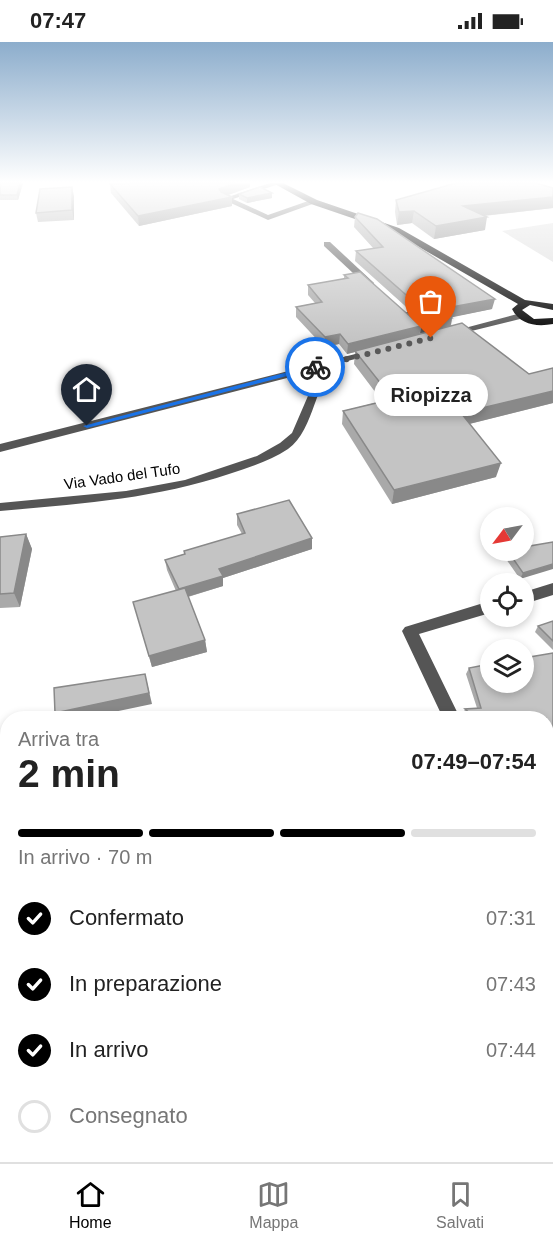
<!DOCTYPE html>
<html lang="it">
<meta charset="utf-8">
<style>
:root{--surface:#fff;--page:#f6f6f6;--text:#222;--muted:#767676;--line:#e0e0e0;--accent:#000}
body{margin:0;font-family:Arial,sans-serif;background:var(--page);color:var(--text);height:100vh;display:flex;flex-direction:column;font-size:22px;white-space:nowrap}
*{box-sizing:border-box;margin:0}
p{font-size:20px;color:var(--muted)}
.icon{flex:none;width:33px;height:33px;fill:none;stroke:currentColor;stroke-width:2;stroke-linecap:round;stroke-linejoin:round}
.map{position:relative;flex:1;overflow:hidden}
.details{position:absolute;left:0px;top:669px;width:554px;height:452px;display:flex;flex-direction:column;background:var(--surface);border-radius:24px 24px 0 0;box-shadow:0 3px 9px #0003}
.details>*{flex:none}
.needle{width:39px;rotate:238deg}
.buttons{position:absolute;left:480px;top:465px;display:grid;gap:12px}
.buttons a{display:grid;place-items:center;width:54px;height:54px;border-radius:50%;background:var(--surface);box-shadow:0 3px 9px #0003;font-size:30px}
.pin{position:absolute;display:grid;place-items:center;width:51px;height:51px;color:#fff;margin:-62px -26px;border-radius:50% 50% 50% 0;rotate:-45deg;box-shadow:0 0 6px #0007}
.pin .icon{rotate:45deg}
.courier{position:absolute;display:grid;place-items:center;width:60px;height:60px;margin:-30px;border:4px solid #1a73e8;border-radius:50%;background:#fff;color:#222;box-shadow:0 2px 8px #0007}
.bubble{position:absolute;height:42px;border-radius:21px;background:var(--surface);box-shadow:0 3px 9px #0003;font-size:20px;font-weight:600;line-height:42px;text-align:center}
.head em{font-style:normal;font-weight:600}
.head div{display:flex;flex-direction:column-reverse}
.head{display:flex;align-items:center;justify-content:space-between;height:102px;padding:0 18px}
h1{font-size:39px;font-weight:600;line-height:45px}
.bar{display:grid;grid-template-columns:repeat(4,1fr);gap:9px 6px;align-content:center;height:72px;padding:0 18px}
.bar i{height:8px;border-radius:4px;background:var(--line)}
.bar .active{background:var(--accent)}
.bar p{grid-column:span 4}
ol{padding:0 18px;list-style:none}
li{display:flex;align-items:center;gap:18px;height:66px}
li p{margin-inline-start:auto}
li .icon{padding:6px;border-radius:50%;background:var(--accent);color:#fff;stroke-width:4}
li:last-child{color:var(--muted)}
li i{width:33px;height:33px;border:3px solid var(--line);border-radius:50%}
.status{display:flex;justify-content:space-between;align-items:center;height:42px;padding:0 30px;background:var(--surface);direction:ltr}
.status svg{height:16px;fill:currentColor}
.tab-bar{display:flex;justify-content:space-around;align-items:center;height:84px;border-top:2px solid var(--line);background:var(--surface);font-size:16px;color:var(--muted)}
.tab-bar a{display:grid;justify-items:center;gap:3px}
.tab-bar .active{color:var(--accent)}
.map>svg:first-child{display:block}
.green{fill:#dcdcdc}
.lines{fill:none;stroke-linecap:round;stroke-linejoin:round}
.minor{fill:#555;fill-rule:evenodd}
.major{fill:#000;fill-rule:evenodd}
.wall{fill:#a9a9a9}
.shaded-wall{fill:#898989}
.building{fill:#c4c4c4;stroke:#898989;stroke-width:1.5}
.route{fill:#1a73e8}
.done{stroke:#595959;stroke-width:6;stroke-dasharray:0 10.8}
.labels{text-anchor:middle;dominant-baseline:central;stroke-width:6;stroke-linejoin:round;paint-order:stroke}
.street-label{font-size:15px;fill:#000;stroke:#fff}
</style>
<div class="status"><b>07:47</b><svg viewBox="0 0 49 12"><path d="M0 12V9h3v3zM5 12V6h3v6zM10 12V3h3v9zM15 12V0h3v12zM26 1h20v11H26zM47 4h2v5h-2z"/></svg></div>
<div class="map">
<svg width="553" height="1120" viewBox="0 0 553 1120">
<rect width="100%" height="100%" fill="#fff"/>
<!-- green -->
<polygon class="green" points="553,181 553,220 502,189"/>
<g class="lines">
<!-- minor -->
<g class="minor">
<polygon points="270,141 282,141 233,157 268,173 311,158 318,160 268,178 222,157"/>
<polygon points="324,200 330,200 374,241 374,245 368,245 324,204"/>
<polygon points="402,270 408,270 435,294 435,298 427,298 402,274"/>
<polygon points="521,271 524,272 524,276 451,294 446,291"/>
<path d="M375,307L379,308V312C367,315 350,317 339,322C314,336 316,387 288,407C270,419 250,425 229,432C155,457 78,462 0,469V461L126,449L185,438L257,414L280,401L292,391L317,333L322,327L0,410V402Z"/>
<polygon points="553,541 553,553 524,562 524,550"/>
<polygon points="490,559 490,571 419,592 460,676 443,676 402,589 405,585"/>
<polygon points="553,831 553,851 546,853 546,833"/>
<polygon points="8,907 8,930 0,933 0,910"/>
<polygon points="553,914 553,936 546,938 546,916"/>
<polygon points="385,1113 411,1113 413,1120 387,1120"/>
</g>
<!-- major -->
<path class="major" d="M273,141H283L317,158L399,186L525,258L553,262V268L530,263L522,268L534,277L553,276V282C537,285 520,283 512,267L518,262L393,190L311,162Z"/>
</g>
<!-- wall -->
<g class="wall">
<polygon points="0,141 23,141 18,158 0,158"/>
<polygon points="139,141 250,141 250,145 228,153 232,155 232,164 139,184 111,151 110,142"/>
<polygon points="553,146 553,166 484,174 485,188 434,197 412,181 397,183 395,170 396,158"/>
<polygon points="272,151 272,156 247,161 239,157 239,152"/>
<polygon points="74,154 74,178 38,180 36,171"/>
<polygon points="355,175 492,267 451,275 452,276 451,284 529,332 553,326 553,361 469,382 496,435 392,462 342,382 343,369 382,359 354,322 355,310 347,312 339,302 324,305 296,275 296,265 315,261 308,253 308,243 344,237 344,233 421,284 420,292 433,289 355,219 356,209 374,207 354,185"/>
<polygon points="237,472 312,496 312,507 223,536 223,544 188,555 205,598 207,610 152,625 133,560 176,549 167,528 165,518 184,512 184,509 242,492 237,483"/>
<polygon points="26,492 32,507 20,565 0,566 0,495"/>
<polygon points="553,500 520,537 504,514 507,508 524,508"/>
<polygon points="553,579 553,608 535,590 538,584"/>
<polygon points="553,611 553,701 546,701 546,676 467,676 463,673 465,667 477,666 466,632 469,626"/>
<polygon points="553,739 553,760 548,756"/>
</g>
<!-- shaded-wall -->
<g class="shaded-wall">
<polygon points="20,141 23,141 18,158 17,153"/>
<polygon points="236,141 250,141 250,145 220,156 219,147"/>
<polygon points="72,145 74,154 74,178 72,168"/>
<polygon points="272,151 272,156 247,161 247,156"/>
<polygon points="232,155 232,164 139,184 138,174"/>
<polygon points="553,155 553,166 461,176 463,164"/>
<polygon points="414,169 412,181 397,183 399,170"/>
<polygon points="487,175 485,188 434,197 436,184"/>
<polygon points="495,257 492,267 439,278 441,267"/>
<polygon points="452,276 450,287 435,291 437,280"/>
<polygon points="421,284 419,294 355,309 355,310 347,312 348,302"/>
<polygon points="340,292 339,302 324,305 325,295"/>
<polygon points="553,349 553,361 457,385 461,371"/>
<polygon points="501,421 496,435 392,462 394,448"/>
<polygon points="26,492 32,507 20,565 14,551"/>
<polygon points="312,496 312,507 223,536 223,544 180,557 179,547 219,527"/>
<polygon points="553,522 553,527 520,537 523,531"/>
<polygon points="205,598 207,610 152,625 149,614"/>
<polygon points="145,632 152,662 85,676 57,676 55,671"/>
</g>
<!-- building -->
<g class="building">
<polygon points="0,141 20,141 17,153 0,153"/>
<polygon points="139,141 236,141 219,147 221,150 232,155 138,174 110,142"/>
<polygon points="456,141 536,141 553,146 553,155 463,164 487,175 436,184 414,169 399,170 396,158"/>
<polygon points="72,145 72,168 36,171 40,147"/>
<polygon points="260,145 272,151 247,156 239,152"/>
<polygon points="358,171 377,177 495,257 441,267 452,276 437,280 356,209 383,205 355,175"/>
<polygon points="360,230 421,284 348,302 340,292 325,295 296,265 322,260 308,243 348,236 344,233"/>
<polygon points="462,281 529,332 553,326 553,349 461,371 501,421 394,448 343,369 393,357 355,309"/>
<polygon points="289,458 312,496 219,527 223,534 179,547 165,518 185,512 184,509 245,491 237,472"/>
<polygon points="26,492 14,551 0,552 0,495"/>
<polygon points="553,500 553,522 523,531 507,508 524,508 524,505"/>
<polygon points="185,546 205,598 149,614 133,560"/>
<polygon points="553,579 553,599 538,584"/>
<polygon points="553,611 553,695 546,696 546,676 476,676 465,667 481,666 469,626 490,622 490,640 524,640 524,616"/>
<polygon points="145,632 149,651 55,671 54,646"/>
<polygon points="42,1113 327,1113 328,1120 42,1120"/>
</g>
<!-- sky -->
<linearGradient id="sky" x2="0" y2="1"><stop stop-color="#8cadcc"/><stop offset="0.47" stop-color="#fff"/><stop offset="1" stop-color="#fff" stop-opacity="0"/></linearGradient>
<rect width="553" height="298" fill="url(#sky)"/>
<!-- route -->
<polygon class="route" points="315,323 318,326 87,386 83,384"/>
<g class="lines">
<!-- done -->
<polyline class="done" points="315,325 431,296"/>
</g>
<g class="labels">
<!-- street labels -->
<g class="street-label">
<text transform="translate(122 434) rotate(-8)">Via Vado del Tufo</text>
</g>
</g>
</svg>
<div class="buttons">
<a><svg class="needle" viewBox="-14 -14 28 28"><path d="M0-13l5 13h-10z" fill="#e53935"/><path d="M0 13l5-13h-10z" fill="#767676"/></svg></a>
<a><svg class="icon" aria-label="locate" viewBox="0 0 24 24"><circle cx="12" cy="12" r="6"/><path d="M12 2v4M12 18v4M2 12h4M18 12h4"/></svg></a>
<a><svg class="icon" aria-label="layers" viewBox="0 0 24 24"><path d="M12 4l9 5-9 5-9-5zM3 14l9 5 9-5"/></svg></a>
</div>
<div class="pin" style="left:431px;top:296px;background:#ea580c"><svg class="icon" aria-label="bag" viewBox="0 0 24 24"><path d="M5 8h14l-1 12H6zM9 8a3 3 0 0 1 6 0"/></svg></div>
<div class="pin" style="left:87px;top:384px;background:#1f2937"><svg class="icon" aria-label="home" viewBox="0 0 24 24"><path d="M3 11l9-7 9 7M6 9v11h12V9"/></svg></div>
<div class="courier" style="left:315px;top:325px"><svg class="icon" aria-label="bike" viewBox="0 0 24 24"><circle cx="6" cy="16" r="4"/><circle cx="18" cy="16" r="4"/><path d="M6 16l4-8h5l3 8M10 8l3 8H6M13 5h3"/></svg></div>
<div class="bubble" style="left:374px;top:332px;width:114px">Riopizza</div>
<section class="details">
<div class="head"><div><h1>2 min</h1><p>Arriva tra</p></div><em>07:49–07:54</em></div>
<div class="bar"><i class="active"></i><i class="active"></i><i class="active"></i><i></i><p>In arrivo · 70 m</p></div>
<ol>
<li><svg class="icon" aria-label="check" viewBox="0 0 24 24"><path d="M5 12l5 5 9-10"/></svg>Confermato<p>07:31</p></li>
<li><svg class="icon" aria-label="check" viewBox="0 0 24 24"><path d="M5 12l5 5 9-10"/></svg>In preparazione<p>07:43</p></li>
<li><svg class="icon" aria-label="check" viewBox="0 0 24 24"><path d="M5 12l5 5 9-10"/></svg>In arrivo<p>07:44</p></li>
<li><i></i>Consegnato</li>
</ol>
</section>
</div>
<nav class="tab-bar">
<a class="active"><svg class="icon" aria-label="home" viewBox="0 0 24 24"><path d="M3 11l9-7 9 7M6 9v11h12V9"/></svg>Home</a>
<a><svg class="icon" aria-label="map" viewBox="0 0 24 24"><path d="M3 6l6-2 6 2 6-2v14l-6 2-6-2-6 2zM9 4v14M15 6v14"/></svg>Mappa</a>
<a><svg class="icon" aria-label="saved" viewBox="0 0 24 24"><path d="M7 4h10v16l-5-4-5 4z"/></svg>Salvati</a>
</nav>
